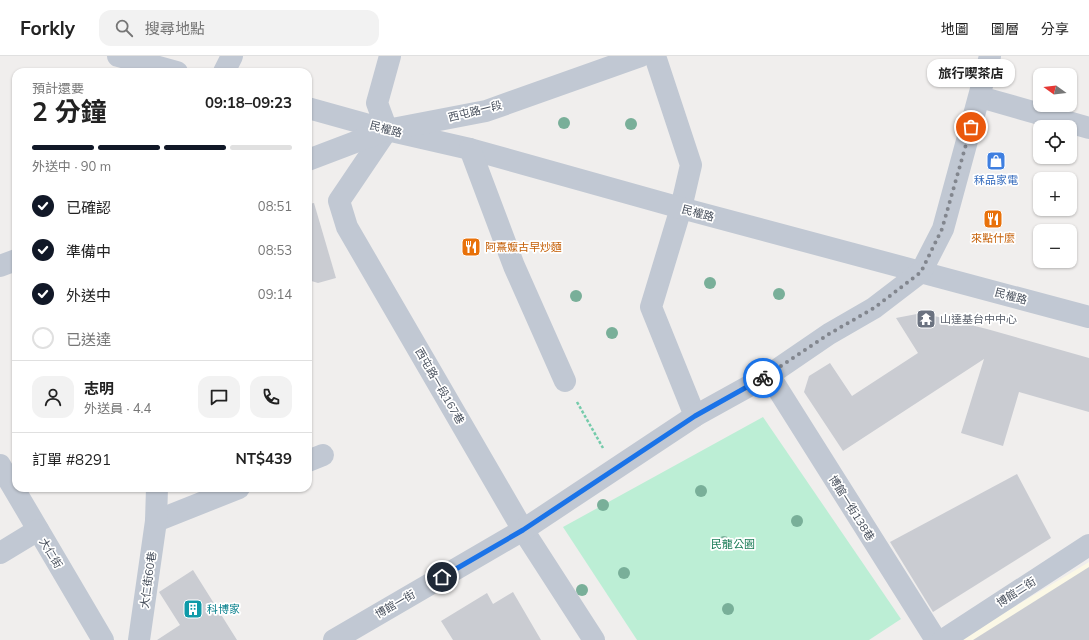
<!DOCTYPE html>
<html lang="zh-TW">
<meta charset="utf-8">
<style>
:root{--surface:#fff;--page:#f2f2f2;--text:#222;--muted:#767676;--line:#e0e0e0;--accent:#111827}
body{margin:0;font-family:Mulish,"Noto Sans TC",sans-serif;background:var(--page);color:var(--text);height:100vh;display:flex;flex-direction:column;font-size:15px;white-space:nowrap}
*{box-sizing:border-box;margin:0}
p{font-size:13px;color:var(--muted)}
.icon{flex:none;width:22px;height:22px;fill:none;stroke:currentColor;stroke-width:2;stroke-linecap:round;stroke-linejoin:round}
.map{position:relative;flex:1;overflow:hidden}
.panel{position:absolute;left:12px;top:12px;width:300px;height:424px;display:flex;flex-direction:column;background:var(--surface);border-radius:12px;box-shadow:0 1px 3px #0004}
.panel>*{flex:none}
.needle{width:26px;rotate:285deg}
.controls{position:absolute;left:1033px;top:12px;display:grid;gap:8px}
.controls a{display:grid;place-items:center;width:44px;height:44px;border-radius:8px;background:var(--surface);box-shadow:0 1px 3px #0004;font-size:20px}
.pin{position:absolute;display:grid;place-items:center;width:34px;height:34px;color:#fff;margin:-17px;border:2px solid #fff;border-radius:50%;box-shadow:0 1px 4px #0007}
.courier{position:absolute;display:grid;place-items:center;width:40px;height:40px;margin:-20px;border:3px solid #1a73e8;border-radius:50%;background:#fff;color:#222;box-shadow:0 1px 5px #0007}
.bubble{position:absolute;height:28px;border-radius:12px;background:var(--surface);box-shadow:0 1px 3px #0004;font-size:13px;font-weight:700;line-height:28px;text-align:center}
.overview em{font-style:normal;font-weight:700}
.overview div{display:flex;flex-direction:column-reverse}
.overview{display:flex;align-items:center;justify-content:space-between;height:68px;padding:0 20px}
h1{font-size:26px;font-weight:700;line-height:30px}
.bar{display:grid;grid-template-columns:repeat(4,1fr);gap:6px 4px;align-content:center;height:48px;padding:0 20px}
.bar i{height:5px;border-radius:3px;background:var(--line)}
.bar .active{background:var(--accent)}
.bar p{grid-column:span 4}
.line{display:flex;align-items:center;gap:10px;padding:0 20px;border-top:1px solid var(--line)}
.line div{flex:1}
.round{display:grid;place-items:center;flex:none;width:42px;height:42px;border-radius:12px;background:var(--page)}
ol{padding:0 20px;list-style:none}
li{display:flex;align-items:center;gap:12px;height:44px}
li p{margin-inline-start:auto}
li .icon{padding:4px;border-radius:50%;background:var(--accent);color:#fff;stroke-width:4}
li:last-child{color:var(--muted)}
li i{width:22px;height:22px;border:2px solid var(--line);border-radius:50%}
header{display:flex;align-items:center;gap:24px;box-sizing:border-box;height:56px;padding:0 20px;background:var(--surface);border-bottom:1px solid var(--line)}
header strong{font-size:19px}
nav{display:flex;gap:22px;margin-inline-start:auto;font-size:14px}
.search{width:280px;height:36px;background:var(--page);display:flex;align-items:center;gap:10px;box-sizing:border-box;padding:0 14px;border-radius:12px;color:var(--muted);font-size:15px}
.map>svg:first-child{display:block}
.commercial{fill:#fbf8e6}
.green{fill:#bceed5}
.building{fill:#caccd2}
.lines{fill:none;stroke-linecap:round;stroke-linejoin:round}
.path{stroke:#75cbab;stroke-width:2.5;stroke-dasharray:3 2;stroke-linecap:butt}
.minor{stroke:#c1c8d3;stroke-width:22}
.tree{fill:#79af99}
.done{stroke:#82868e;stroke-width:4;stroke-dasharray:0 7.2}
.route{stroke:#1a73e8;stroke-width:5}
.labels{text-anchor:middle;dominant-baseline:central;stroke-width:3.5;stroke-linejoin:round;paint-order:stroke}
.street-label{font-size:11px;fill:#464e5b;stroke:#fff}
.shop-label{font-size:11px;fill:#366cbe;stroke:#fff}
.food-label{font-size:11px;fill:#c56008;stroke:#fff}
.worship-label{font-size:11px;fill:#5b616d;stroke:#fff;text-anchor:start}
.park-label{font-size:11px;fill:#187b55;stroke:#fff}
.culture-label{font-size:11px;fill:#0d838f;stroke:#fff;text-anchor:start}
</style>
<header>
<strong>Forkly</strong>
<div class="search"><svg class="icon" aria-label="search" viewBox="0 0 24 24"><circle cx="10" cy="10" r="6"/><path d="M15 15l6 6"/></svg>搜尋地點</div>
<nav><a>地圖</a><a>圖層</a><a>分享</a></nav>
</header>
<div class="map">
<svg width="1089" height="584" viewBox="0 0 1089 584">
<rect width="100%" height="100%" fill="#f0eeed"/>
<!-- commercial -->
<polygon class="commercial" points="1089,506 1089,584 959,584"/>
<!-- green -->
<polygon class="green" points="763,361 901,563 869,584 637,584 563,471"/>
<!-- building -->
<g class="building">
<polygon points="314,147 336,222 318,227 308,224 308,148"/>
<polygon points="922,257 987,273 1089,302 1089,356 1019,336 1003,390 961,377 984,303 843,395 804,336 809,320 830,307 852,340 918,297 896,262"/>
<polygon points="1017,418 1051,482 933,556 890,486"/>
<polygon points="1089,511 1089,584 973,584"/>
<polygon points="193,514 237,584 157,584 180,569 159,536"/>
<polygon points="513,536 541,584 453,584 441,565 487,537 493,548"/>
</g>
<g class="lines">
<!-- path -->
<polyline class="path" points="577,346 603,392"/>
<!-- minor -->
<g class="minor">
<polyline points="118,0 177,16"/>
<polyline points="655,0 691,109 681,152 651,251 695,360"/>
<polyline points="224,16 232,0"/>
<polyline points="980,41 1089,72"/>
<polyline points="308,52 387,74 470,93 681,152 1089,261"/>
<polyline points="387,74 339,145 347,171 523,474 594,584"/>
<polyline points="387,74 377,47 390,0"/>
<polyline points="470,93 514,210 565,325"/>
<polyline points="308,104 387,74 486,55 641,0"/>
<polyline points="0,210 16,204"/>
<polyline points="769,319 936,584"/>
<polyline points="308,405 323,399"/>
<polyline points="0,409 103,584"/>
<polyline points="156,465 239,432"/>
<polyline points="0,497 38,474"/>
<polyline points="139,584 156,465 157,432"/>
<polyline points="334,584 523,474 695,360 769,319 829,278 874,252 921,216 943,173 990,0"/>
<polyline points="943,584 1089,489"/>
</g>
</g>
<!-- trees -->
<g class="tree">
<circle cx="564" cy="67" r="6"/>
<circle cx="631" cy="68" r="6"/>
<circle cx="710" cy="227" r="6"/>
<circle cx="779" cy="238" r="6"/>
<circle cx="576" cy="240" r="6"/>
<circle cx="612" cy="277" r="6"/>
<circle cx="701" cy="435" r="6"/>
<circle cx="603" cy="449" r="6"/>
<circle cx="797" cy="465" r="6"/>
<circle cx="724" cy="486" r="6"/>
<circle cx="624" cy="517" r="6"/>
<circle cx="582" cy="534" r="6"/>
<circle cx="728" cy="553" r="6"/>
</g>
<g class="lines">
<!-- done -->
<polyline class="done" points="763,322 829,278 874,252 921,216 942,173 971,71"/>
<!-- route -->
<polyline class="route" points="442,521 523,474 695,360 763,322"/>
</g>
<!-- icons -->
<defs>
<symbol id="shop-square" viewBox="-11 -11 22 22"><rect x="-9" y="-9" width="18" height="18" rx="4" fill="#3f7fe0" stroke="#fff"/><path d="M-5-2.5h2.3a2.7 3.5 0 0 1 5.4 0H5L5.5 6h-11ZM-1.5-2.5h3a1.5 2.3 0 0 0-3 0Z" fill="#fff"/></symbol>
<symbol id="restaurant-square" viewBox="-11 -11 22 22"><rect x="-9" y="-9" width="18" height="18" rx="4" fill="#e8710a" stroke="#fff"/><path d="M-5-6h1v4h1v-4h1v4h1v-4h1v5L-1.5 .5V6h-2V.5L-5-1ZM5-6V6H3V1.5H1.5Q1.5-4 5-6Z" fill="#fff"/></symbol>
<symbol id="temple-square" viewBox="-11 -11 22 22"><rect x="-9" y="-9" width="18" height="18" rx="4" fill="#6b7280" stroke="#fff"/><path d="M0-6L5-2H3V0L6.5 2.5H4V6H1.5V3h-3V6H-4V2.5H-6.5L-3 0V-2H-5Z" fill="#fff"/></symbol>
<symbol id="building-square" viewBox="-11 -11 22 22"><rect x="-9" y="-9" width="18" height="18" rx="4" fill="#0f9aa8" stroke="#fff"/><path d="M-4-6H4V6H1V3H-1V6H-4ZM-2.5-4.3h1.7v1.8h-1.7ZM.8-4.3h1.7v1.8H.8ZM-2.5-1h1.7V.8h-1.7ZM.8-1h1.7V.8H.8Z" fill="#fff"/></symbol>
</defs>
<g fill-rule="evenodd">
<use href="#shop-square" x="985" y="94" width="22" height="22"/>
<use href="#restaurant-square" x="982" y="152" width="22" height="22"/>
<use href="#restaurant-square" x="460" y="180" width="22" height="22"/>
<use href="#temple-square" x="915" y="252" width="22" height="22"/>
<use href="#building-square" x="182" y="542" width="22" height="22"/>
</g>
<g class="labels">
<!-- street labels -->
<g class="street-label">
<text transform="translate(475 55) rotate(-14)">西屯路一段</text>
<text transform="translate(386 73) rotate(15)">民權路</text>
<text transform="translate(698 157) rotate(15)">民權路</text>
<text transform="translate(1011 240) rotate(15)">民權路</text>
<text transform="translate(440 330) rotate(60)">西屯路一段167巷</text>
<text transform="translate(852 452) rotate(58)">博館一街138巷</text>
<text transform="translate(51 497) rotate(59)">大仁街</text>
<text transform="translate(148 524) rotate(-82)">大仁街60巷</text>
<text transform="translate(1016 536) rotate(-33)">博館二街</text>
<text transform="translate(395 548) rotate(-30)">博館一街</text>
</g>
<!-- shop labels -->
<g class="shop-label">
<text x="996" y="124">秝品家電</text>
</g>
<!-- food labels -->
<g class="food-label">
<text x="993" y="182">來點什麼</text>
<text x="485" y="191" text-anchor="start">阿熹嬤古早炒麵</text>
</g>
<!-- worship labels -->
<g class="worship-label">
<text x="940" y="263">山達基台中中心</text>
</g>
<!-- park labels -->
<g class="park-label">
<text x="733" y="488">民龍公園</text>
</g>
<!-- culture labels -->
<g class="culture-label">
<text x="207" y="553">科博家</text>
</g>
</g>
</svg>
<div class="controls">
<a><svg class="needle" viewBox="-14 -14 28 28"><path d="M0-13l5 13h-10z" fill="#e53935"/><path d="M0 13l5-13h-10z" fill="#767676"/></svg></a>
<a><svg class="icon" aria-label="locate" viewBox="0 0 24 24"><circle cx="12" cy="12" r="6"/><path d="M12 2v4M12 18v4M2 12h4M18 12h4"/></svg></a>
<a>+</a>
<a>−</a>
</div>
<div class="pin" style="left:971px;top:71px;background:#ea580c"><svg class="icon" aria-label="bag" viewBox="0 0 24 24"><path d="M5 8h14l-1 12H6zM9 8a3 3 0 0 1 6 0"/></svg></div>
<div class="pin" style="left:442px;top:521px;background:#1f2937"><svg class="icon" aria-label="home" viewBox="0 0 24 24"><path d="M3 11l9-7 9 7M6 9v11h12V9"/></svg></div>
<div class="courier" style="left:763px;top:322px"><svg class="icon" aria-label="bike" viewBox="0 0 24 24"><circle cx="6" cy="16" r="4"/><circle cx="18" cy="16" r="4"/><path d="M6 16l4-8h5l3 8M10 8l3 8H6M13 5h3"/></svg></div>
<div class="bubble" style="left:927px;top:3px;width:88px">旅行喫茶店</div>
<section class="panel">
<div class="overview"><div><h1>2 分鐘</h1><p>預計還要</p></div><em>09:18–09:23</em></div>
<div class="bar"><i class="active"></i><i class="active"></i><i class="active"></i><i></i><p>外送中 · 90 m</p></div>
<ol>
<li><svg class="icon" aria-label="check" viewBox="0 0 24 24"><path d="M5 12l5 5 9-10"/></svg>已確認<p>08:51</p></li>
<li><svg class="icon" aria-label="check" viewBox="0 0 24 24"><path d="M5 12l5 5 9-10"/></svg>準備中<p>08:53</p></li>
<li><svg class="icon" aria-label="check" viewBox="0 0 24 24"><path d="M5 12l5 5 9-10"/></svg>外送中<p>09:14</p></li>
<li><i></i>已送達</li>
</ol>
<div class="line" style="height:72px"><a class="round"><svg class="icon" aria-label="person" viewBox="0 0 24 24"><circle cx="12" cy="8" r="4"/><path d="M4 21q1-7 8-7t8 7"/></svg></a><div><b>志明</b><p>外送員 · 4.4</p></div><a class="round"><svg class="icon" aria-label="chat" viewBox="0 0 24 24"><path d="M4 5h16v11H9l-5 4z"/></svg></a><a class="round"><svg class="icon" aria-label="phone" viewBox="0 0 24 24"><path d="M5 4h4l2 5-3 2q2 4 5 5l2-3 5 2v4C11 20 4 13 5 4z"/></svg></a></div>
<div class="line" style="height:52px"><div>訂單 #8291</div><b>NT$439</b></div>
</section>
</div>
